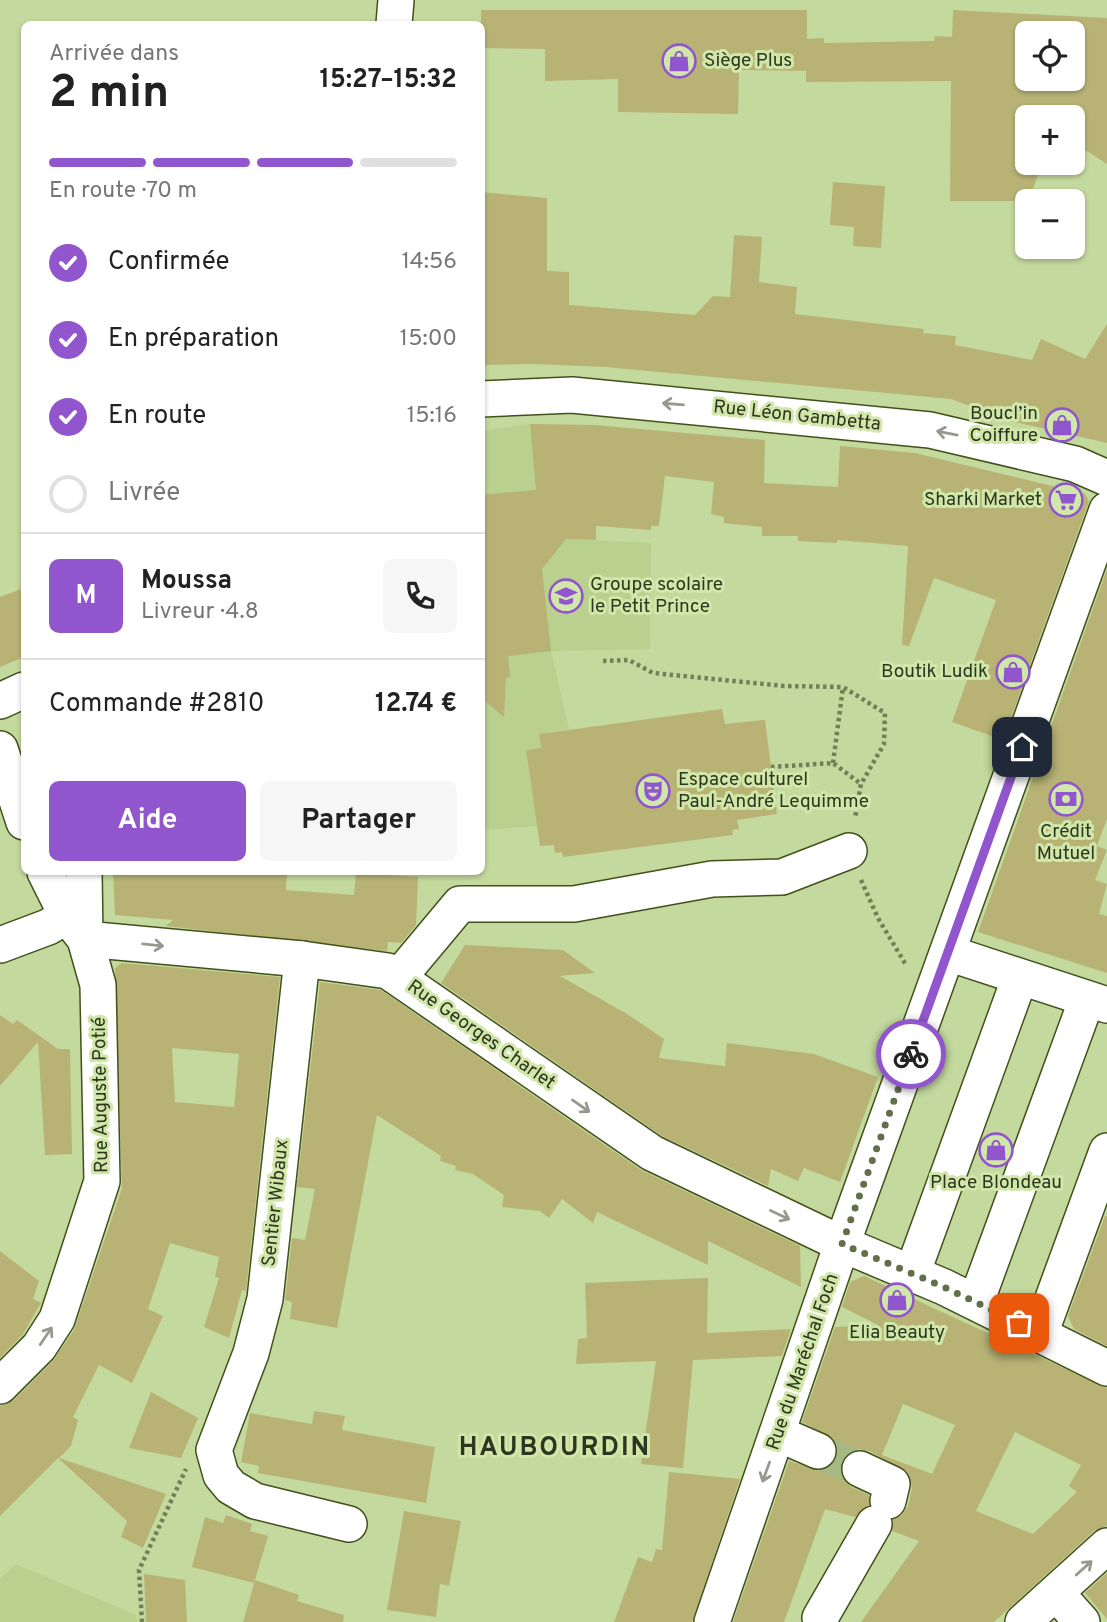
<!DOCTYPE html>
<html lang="fr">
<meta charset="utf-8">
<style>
:root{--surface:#fff;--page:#f6f6f6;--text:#222;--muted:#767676;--line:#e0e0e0;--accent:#9156cd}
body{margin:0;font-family:Overpass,sans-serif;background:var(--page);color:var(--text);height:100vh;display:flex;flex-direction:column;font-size:26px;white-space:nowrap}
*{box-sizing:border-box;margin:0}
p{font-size:23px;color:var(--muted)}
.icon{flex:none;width:38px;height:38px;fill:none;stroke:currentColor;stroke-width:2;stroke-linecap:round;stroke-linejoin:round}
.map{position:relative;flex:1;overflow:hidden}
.drawer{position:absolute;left:21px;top:21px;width:464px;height:854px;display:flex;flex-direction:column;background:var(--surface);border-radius:10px;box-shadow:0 2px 5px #0004}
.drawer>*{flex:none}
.buttons{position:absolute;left:1015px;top:21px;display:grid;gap:14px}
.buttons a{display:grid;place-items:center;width:70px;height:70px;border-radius:10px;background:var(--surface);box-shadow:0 2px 5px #0004;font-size:35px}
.pin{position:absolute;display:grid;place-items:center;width:60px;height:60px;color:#fff;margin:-30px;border-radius:14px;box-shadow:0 4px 10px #0006}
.courier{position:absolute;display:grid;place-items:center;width:70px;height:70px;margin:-35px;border:5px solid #9156cd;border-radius:50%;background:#fff;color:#222;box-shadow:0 2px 9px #0007}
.overview em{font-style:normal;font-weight:700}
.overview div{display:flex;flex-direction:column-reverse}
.overview{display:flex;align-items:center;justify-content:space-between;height:119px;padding:0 28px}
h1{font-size:46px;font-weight:700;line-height:52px}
.bar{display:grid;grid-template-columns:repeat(4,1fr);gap:10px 7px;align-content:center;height:84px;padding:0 28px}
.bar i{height:9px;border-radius:5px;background:var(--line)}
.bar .current{background:var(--accent)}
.bar p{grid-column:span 4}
.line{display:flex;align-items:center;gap:18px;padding:0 28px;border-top:2px solid var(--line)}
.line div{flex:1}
.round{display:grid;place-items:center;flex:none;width:74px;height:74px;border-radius:10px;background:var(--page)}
ol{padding:0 28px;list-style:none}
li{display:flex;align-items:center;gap:21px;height:77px}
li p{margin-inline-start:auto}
li .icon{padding:7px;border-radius:50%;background:var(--accent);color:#fff;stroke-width:4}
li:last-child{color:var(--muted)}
li i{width:38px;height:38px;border:4px solid var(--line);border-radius:50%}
.button{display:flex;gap:14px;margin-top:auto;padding:14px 28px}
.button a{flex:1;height:80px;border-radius:10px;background:var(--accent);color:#fff;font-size:28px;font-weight:700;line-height:80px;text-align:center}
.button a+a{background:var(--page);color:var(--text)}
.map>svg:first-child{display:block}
.built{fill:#b9d08e}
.building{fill:#b8b375;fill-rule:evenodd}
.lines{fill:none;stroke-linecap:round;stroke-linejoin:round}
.minor-tunnel{stroke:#a6b884;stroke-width:35;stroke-dasharray:35 18;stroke-linecap:butt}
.minor-casing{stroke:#41511a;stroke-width:38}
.path{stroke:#728058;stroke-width:4.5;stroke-dasharray:3.5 3.5;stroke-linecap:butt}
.minor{stroke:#fff;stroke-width:35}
.oneway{stroke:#969a8e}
.done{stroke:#626f4b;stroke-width:7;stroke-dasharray:0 12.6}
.route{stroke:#9156cd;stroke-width:9}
.labels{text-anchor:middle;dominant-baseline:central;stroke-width:6;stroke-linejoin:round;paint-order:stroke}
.poi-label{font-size:19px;fill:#2d361e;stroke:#d1e7aa;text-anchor:start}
.street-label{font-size:19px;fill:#2d361e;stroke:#d1e7aa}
.district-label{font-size:26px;font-weight:bold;letter-spacing:2px;fill:#2d361e;stroke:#d1e7aa}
</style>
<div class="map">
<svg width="1107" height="1622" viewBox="0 0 1107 1622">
<rect width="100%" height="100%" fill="#c4d99e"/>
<!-- built -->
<g class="built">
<polygon points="530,424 541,534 564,539 651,543 650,649 551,651 569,729 547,732 547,737 539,738 541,748 526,750 537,826 481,830 481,431"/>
<polygon points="16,1564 136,1615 137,1622 0,1622 0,1579"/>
</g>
<!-- building -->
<g class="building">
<path d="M481,10H807V39L824,38V43L934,41L935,36L952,37L953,10L1107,18V164L1073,142V117H1027V163H1042L1029,201H950L951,81L806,82V71L739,70L738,114L618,112V79L545,81V49L481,48ZM1027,33H1073V79H1027Z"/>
<polygon points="833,182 885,186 881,248 853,246 854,227 830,225"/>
<polygon points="481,192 547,198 547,271 569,272 569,305 695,315 713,296 730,297 734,235 762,237 759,282 797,287 795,314 924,329 923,333 956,336 955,345 1032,360 1041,339 1085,359 1107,324 1107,443 1010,421 951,399 605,367 533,364 481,365"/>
<polygon points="530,424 595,425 765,440 764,483 838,487 840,446 915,453 1085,494 1089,501 1003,740 952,722 996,600 934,578 909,646 902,645 908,546 837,540 837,543 798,541 798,536 762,536 762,527 724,523 724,517 711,514 714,482 665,476 659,526 651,526 651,530 596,526 596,540 566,539 542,569 551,651 508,656 510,677 506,678 504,717 481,698 481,495 536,490"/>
<polygon points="1107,569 1107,819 1097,846 1107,850 1095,880 1107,884 1099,914 1107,916 1107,973 978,932"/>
<polygon points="24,588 24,657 0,667 0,597"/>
<polygon points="722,709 725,724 765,720 777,814 737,820 739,829 732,830 733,835 563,857 562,852 555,853 554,845 540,846 526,750 541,748 539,734"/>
<polygon points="113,872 226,874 226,872 287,872 286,890 354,895 356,873 418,877 416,925 401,943 388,942 387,951 166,926 173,920 115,915"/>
<polygon points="465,945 563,950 595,973 560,976 627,1014 664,1039 659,1058 725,1066 727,1043 814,1054 878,1077 840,1182 804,1168 798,1181 771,1169 768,1186 662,1136 441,983"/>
<path d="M122,963L280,977L246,1291L242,1290L229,1338L204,1327L219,1278L215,1277L219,1257L170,1243L148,1309L163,1316L132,1383L99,1365L73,1417L78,1420L71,1446L59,1458L166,1494L143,1548L121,1537L127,1521L58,1458L0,1516V1406L14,1400L53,1361L74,1330L122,1188L115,968ZM172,1048L239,1054L234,1107L175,1102Z"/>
<polygon points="320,982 381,990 641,1170 800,1246 801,1287 708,1241 708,1265 597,1212 593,1223 562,1199 549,1218 540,1211 502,1207 504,1195 473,1174 455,1170 456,1166 440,1161 441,1156 377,1115 337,1328 290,1319 292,1302 285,1300 292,1238 305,1240 315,1189 297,1187"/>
<polygon points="0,1015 13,1024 17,1020 58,1049 70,1049 72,1154 45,1155 38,1042 0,1086"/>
<polygon points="1105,1216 1107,1216 1107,1346 1074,1329 1068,1316"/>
<polygon points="0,1251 39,1281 33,1299 41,1303 23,1334 0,1358"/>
<path d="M864,1276L1107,1388V1526L1094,1531L994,1622H861L919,1541L892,1531L893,1520L902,1515L908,1506L912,1488L908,1472L869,1451L858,1449L842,1460L840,1471L851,1487L869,1495V1505L855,1517L825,1509L784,1622H733L789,1461L820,1471L829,1468L837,1458L838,1448L834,1439L802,1422L835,1327L878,1325L842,1307L850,1282ZM903,1404L955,1425L932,1474L882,1455ZM1015,1432L1081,1465L1069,1486L1077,1492L1033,1534L976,1511Z"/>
<polygon points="708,1278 707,1333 791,1329 782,1356 693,1360 683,1468 641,1464 656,1361 576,1364 578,1339 587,1338 585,1283"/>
<polygon points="151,1392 198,1418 181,1458 129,1448"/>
<polygon points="314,1411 345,1416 342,1430 435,1447 426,1503 258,1473 259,1466 241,1462 250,1413 312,1424"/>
<polygon points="669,1472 740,1479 692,1622 614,1622 638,1557 652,1562 656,1549 662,1550"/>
<polygon points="404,1511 461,1521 449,1586 440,1584 436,1617 387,1610"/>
<polygon points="226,1515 252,1524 250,1531 268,1536 254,1583 192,1567 205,1517 223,1523"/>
<polygon points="1107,1573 1107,1619 1085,1593"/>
<polygon points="144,1574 185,1580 187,1622 146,1622"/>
<polygon points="255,1580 299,1595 297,1601 344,1615 343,1622 243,1622"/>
</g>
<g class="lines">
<!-- minor-tunnel -->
<polyline class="minor-tunnel" points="818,1451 860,1469"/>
<defs>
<g id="minor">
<polyline points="394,24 396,0"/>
<polyline points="481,399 572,395 930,430 1075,464 1107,478"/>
<polyline points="0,701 24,690"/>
<polyline points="0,749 24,822"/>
<polyline points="84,872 85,939"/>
<polyline points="85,939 302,959 388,971 652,1153 842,1244 944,1287 1107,1368"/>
<polyline points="0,945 48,927 67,916"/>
<polyline points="948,953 1107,1005"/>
<polyline points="302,959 265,1299 251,1353 214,1450 221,1475 231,1487 255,1501 349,1524"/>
<polyline points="399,977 460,904 574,904 712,879 782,877 849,851"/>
<polyline points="912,1274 1020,977"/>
<polyline points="976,1302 1087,999"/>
<polyline points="1040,1334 1107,1151"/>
<polyline points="0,1386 39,1347 57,1319 102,1181 98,985 85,939 67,916 45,872"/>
<polyline points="779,1434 818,1451"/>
<polyline points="860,1469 892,1484 888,1501"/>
<polyline points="1056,1593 1082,1622"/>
<polyline points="820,1618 874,1524"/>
<polyline points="712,1622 842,1244 1107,510"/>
<polyline points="1023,1622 1107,1546"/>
</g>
</defs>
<!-- minor casing -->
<use href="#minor" class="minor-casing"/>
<!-- path -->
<g class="path">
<polyline points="603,661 629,660 653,673 784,686 843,687 885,713 884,744 861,784 855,818"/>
<polyline points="833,763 843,687"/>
<polyline points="771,767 833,763 861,784"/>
<polyline points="861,880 878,918 906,965"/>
<polyline points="142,1622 139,1570 186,1469"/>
</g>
<!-- minor -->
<use href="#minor" class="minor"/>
</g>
<!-- one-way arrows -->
<defs><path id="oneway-shaft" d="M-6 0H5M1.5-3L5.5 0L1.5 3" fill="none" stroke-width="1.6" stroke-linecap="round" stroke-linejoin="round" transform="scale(1.75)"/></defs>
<g class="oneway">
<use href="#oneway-shaft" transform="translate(673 404) rotate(-175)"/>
<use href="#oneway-shaft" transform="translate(947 433) rotate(-169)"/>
<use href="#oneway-shaft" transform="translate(153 945) rotate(6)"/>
<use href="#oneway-shaft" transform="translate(581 1106) rotate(35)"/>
<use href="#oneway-shaft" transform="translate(780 1215) rotate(25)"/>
<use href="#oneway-shaft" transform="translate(46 1336) rotate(-56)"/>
<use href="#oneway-shaft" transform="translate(766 1472) rotate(110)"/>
<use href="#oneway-shaft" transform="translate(1084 1568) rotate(-42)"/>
</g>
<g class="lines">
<!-- done -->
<polyline class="done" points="911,1054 842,1244 944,1287 1019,1323"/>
<!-- route -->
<polyline class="route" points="911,1054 1022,747"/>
</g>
<!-- icons -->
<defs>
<symbol id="shop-ring" viewBox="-11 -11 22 22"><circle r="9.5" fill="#d1e7aa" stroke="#9156cd" stroke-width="1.5"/><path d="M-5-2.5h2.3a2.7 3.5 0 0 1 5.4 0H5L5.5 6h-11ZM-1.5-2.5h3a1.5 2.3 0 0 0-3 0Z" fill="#9156cd"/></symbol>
<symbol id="supermarket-ring" viewBox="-11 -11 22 22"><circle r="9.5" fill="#d1e7aa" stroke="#9156cd" stroke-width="1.5"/><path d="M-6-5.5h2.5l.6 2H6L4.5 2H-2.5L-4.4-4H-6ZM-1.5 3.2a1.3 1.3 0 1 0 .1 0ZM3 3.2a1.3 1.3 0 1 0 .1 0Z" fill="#9156cd"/></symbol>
<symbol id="school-ring" viewBox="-11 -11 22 22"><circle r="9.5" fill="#d1e7aa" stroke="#9156cd" stroke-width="1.5"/><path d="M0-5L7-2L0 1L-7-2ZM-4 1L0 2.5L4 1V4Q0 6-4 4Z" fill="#9156cd"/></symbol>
<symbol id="theatre-ring" viewBox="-11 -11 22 22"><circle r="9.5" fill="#d1e7aa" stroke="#9156cd" stroke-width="1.5"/><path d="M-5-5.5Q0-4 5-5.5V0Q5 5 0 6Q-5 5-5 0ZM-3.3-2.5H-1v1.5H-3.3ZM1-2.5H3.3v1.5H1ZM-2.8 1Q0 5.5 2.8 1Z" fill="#9156cd"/></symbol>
<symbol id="bank-ring" viewBox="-11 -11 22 22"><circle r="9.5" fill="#d1e7aa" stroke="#9156cd" stroke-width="1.5"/><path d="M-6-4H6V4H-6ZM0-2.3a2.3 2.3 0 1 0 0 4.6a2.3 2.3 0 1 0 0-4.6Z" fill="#9156cd"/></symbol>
</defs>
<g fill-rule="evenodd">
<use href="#shop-ring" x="660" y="42" width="38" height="38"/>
<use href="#shop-ring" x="1043" y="406" width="38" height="38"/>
<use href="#supermarket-ring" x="1047" y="481" width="38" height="38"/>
<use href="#school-ring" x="547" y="577" width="38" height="38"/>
<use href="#shop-ring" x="994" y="653" width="38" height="38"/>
<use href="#theatre-ring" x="634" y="772" width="38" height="38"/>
<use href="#bank-ring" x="1047" y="780" width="38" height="38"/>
<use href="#shop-ring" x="977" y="1131" width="38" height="38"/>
<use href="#shop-ring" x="878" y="1281" width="38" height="38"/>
</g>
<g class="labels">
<!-- poi labels -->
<g class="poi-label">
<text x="704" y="61">Siège Plus</text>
<text x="1038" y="414" text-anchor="end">Boucl’in<tspan x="1038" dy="22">Coiffure</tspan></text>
<text x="1042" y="500" text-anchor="end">Sharki Market</text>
<text x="590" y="585">Groupe scolaire<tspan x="590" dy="22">le Petit Prince</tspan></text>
<text x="988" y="672" text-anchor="end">Boutik Ludik</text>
<text x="678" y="780">Espace culturel<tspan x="678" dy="22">Paul-André Lequimme</tspan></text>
<text x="1066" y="832" text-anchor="middle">Crédit<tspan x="1066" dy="22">Mutuel</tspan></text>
<text x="996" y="1183" text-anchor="middle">Place Blondeau</text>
<text x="897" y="1333" text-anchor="middle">Elia Beauty</text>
</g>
<!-- street labels -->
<g class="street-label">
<text transform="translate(797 416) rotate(6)">Rue Léon Gambetta</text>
<text transform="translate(481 1035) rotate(35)">Rue Georges Charlet</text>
<text transform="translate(101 1095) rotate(-91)">Rue Auguste Potié</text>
<text transform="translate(276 1203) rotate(-84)">Sentier Wibaux</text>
<text transform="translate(803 1362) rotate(-71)">Rue du Maréchal Foch</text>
</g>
<!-- district labels -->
<g class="district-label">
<text x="555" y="1448">HAUBOURDIN</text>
</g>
</g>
</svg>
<div class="buttons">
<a><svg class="icon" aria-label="locate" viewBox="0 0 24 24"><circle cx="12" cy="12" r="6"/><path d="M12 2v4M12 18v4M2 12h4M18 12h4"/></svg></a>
<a>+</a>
<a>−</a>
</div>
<div class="pin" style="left:1019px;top:1323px;background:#ea580c"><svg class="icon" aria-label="bag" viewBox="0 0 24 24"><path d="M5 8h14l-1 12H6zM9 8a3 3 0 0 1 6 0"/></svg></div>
<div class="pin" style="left:1022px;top:747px;background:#1f2937"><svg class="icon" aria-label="home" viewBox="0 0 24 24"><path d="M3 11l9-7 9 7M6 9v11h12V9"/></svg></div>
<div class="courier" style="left:911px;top:1054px"><svg class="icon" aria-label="bike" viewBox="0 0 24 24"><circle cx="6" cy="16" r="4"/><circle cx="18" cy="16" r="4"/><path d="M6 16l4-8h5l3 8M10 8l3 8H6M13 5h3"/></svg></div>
<section class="drawer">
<div class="overview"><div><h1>2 min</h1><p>Arrivée dans</p></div><em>15:27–15:32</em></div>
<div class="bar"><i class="current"></i><i class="current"></i><i class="current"></i><i></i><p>En route · 70 m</p></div>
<ol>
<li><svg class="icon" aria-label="check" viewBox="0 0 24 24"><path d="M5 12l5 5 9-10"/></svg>Confirmée<p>14:56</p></li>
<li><svg class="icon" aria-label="check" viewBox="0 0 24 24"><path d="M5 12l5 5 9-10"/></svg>En préparation<p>15:00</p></li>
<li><svg class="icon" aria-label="check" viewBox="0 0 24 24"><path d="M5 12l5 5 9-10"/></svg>En route<p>15:16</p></li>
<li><i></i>Livrée</li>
</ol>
<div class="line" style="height:126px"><b class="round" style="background:var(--accent);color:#fff">M</b><div><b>Moussa</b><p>Livreur · 4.8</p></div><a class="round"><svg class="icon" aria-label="phone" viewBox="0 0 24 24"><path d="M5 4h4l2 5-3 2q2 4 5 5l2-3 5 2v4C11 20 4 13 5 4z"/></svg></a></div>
<div class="line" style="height:91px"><div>Commande #2810</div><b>12.74 €</b></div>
<div class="button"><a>Aide</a><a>Partager</a></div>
</section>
</div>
